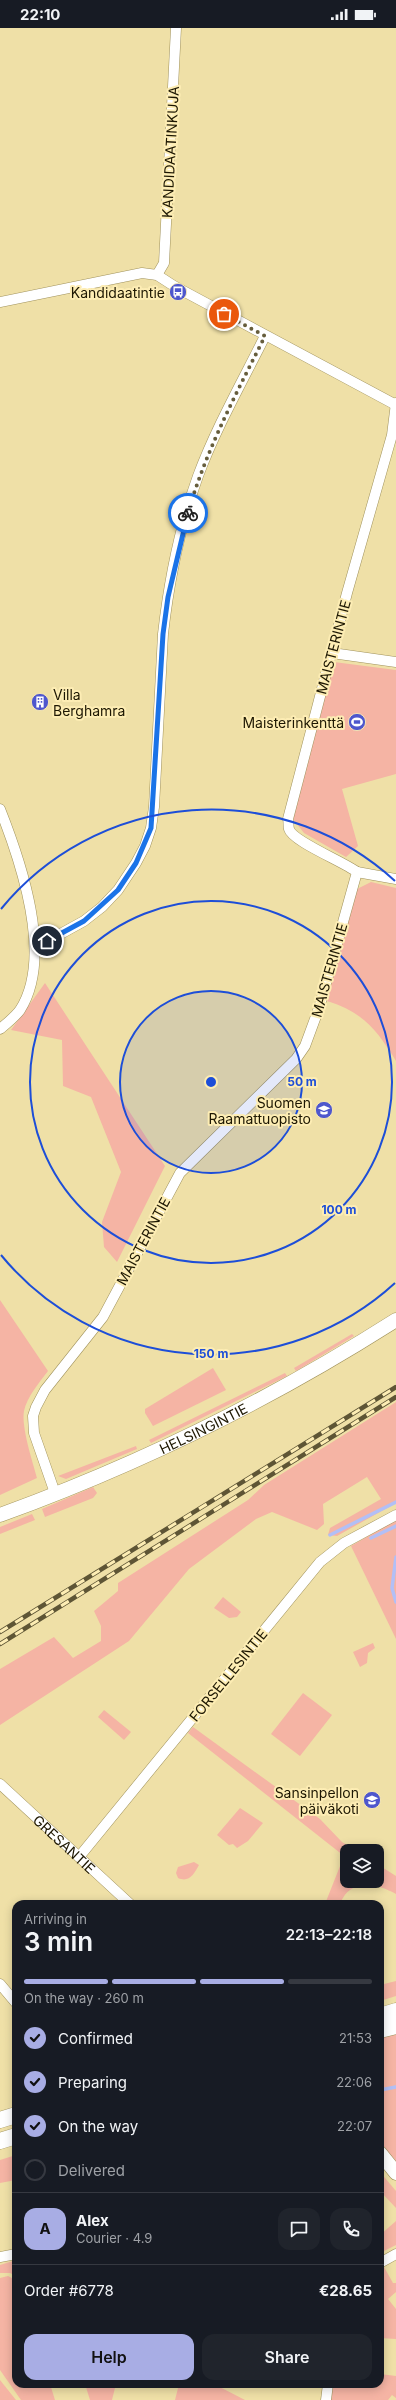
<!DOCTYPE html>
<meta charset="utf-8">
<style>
:root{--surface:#171b24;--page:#20242c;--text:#f1f3f6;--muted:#9ea1a6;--line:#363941;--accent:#a8ade4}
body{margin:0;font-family:Inter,sans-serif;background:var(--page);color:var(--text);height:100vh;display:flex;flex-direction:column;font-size:15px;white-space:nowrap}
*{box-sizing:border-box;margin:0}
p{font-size:13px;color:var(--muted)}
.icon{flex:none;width:22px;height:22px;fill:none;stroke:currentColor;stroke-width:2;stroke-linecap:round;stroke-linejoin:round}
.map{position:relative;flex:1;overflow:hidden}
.sheet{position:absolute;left:12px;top:1872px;width:372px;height:488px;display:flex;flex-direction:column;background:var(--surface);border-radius:12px;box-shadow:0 2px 10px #0003}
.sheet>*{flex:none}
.fabs{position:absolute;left:340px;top:1816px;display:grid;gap:8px}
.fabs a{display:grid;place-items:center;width:44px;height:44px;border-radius:8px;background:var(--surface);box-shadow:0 2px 10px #0003;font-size:20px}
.pin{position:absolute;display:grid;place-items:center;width:34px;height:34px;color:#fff;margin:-17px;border:2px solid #fff;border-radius:50%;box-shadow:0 1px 4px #0007}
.courier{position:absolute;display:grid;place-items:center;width:40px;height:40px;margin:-20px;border:3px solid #1a73e8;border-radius:50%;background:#fff;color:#222;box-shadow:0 1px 5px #0007}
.summary em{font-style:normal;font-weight:600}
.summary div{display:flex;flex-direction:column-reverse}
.summary{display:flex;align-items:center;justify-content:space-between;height:68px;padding:0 12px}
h1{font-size:26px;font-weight:600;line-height:30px}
.bar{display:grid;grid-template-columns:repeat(4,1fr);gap:6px 4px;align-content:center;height:48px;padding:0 12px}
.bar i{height:5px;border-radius:3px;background:var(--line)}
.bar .on{background:var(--accent)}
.bar p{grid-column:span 4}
.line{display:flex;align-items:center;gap:10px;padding:0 12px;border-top:1px solid var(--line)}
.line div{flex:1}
.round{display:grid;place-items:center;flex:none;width:42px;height:42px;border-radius:12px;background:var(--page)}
ol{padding:0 12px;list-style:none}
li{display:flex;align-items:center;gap:12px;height:44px}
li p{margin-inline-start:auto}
li .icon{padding:4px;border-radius:50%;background:var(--accent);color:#111;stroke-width:4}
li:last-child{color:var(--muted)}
li i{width:22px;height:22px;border:2px solid var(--line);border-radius:50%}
.primary-button{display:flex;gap:8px;margin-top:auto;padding:8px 12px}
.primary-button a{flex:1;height:46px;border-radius:12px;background:var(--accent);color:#111;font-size:16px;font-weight:600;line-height:46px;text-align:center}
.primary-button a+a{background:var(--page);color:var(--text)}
.status{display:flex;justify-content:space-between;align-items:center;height:28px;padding:0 20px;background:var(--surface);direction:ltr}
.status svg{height:11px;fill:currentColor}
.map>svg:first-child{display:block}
.green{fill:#f5b4a4}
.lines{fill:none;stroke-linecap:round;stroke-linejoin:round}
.stream{stroke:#b2bff6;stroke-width:3.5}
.minor-casing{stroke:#a0925c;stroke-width:11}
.secondary-casing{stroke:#a0925c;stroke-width:15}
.primary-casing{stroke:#a0925c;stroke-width:17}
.minor{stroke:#fff;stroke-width:10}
.secondary{stroke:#fff;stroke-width:14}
.primary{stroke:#fff;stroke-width:16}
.rail-casing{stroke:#5e5535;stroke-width:4.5}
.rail{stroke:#fdedb4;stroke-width:3;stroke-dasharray:9;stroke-linecap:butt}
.done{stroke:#665d3c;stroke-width:4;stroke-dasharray:0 7.2}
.route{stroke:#1a73e8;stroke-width:5}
.ring{fill:none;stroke:#1d4ed8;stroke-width:2}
.labels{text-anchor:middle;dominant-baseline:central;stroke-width:4;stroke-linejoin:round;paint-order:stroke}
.street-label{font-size:14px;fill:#1d1702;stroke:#fdedb4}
.poi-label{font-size:14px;fill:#1d1702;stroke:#fdedb4;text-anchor:end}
.centre{fill:#1d4ed8;stroke:#fdedb4;stroke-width:2}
.ring-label{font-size:12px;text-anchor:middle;font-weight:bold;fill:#1d4ed8;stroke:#fdedb4;stroke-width:4;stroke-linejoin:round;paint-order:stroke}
</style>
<div class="status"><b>22:10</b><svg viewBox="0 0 49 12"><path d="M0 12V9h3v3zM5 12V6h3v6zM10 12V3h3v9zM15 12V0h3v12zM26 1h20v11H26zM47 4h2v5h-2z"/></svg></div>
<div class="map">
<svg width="396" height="2372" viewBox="0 0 396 2372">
<rect width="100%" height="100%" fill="#efe0a7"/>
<!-- green -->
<g class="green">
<polygon points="334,634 396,642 396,746 342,761 358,818 346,829 304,805 293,791"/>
<path d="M371,854L396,860V1033C377,1002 363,984 327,973L357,861Z"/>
<polygon points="45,955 165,1138 117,1234 104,1219 102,1194 121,1144 91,1069 63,1058 62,1012 11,1002"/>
<path d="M0,1272L48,1343C39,1355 27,1369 24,1383C21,1399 33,1435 37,1450L0,1467Z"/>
<polygon points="352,1306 354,1308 296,1343 294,1340"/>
<polygon points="213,1340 226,1362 153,1398 145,1385 145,1381"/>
<polygon points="285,1345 287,1348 151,1415 149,1412"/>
<polygon points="396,1374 396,1475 337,1508 328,1507 330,1500 381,1471 367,1449 323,1476 324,1496 317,1502 272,1484 256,1491 189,1541 129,1613 0,1697 0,1641 54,1609 73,1630 101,1613 101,1598 94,1583 118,1563 118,1555 248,1472 264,1457"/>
<polygon points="136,1418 137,1421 66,1451 58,1448"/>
<polygon points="93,1459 97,1465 93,1470 45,1489 42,1481"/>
<polygon points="32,1486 35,1492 0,1506 0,1499"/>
<polygon points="396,1492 396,1611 351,1518"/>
<polygon points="223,1569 241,1584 237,1589 229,1590 214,1580"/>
<polygon points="373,1615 375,1620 368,1625 367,1635 360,1639 353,1624"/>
<polygon points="303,1665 332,1687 300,1728 271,1706"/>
<polygon points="104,1682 131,1704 124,1712 98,1689"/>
<path d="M193,1699L320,1791L342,1814L357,1823H347V1853H377V1836L396,1848V1866C376,1855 350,1850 340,1876H325L344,1828L188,1705Z"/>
<polygon points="240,1780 263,1795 248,1813 237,1820 233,1816 229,1817 217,1807"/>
<path d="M194,1834L199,1837C194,1846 189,1855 178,1850L176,1845L178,1839Z"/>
<polygon points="396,1953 396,1968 380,1973 380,1957"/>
<polygon points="396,2005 396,2136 380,2117 380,2010"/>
<polygon points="16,2127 16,2152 0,2155 0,2132"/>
<polygon points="380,2144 396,2163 396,2180 380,2163"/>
<polygon points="396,2193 396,2217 380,2225 380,2207"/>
<polygon points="16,2232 16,2356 50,2356 55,2372 21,2372 0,2342 0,2250 8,2248 14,2251 16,2248 10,2245 0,2245 0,2237"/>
<polygon points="384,2239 393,2255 396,2255 396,2264 388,2271 396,2281 396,2311 380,2310 380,2240"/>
<polygon points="380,2346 396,2348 396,2370 392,2367 388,2372 328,2372 331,2356 380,2356"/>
<polygon points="0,2352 16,2372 0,2372"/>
<polygon points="85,2356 116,2356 112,2372 90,2372"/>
<polygon points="179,2356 214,2356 245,2372 175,2372"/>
</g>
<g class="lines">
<!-- stream -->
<g class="stream">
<polyline points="330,1507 396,1474"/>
<polyline points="371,1510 396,1498"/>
<polyline points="396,1529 392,1560 396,1574"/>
<polyline points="380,2062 396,2059"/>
</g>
<defs>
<g id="minor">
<polyline points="157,247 164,235 176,0"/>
<polyline points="0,274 142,245 157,247 174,258 396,377"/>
<polyline points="332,625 396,634"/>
<path d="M0,781C21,834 54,929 20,982C15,989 6,996 0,1001"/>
<polyline points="357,844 396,851"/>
<path d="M35,920L84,893L102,879L118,862L136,835L145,818L151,800L154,779L163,606C169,553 180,498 198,448C216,400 242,354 265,308"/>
<path d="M55,1465L34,1405L33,1388L36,1379L45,1362L103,1289L180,1145L296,1031L305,1018L319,980L357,844C344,834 292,813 289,801C288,798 289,794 288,791L347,565L392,407L396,375"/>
<path id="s1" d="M0,1756L130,1876"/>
<polyline points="79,1829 320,1534 344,1515 396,1487"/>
<polyline points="0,1956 16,1975"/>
<polyline points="0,2229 16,2226"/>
<polyline points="380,2235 396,2226"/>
<polyline points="326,2372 328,2356"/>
</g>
<g id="secondary">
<path id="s2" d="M0,1487C138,1437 272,1371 396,1292"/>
<polyline points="380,2125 396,2145"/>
</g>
<g id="primary">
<polyline points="380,1988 396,1983"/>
<polyline points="380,2002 396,1998"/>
<polyline points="0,2092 16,2087"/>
<polyline points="0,2113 16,2108"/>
</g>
</defs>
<!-- minor casing -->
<use href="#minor" class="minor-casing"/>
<!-- secondary casing -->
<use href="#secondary" class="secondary-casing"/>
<!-- primary casing -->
<use href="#primary" class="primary-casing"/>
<!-- minor -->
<use href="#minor" class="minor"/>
<!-- secondary -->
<use href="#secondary" class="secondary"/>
<!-- primary -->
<use href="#primary" class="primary"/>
<defs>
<g id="rail">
<polyline points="0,1604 396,1359"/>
<polyline points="0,1616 396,1369"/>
</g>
</defs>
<!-- rail casing -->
<use href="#rail" class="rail-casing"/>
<!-- rail -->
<use href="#rail" class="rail"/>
</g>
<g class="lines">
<!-- done -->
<path class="done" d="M188,485C206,422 236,366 265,308L224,286"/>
<!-- route -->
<polyline class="route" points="47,913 84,893 118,862 136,835 151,800 163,606 168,569 188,485"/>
</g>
<!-- distance rings -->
<circle cx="211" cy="1054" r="91" fill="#1d4ed8" fill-opacity=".12"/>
<g class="ring">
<circle cx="211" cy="1054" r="91"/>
<circle cx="211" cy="1054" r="181"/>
<path d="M395 1255A272 272 0 0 1 1 1227M1 881A272 272 0 0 1 395 853"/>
</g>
<!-- icons -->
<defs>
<symbol id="bus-disc" viewBox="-11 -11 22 22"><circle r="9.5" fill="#4e57cd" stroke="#fdedb4"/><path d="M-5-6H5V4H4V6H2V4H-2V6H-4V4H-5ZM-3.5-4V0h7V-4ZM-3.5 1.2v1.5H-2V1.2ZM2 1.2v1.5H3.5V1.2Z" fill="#fff"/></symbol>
<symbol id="building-disc" viewBox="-11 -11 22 22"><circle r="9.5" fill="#4e57cd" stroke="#fdedb4"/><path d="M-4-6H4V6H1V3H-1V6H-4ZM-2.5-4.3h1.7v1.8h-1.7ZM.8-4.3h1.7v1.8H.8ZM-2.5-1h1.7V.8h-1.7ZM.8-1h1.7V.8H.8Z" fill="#fff"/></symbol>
<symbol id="stadium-disc" viewBox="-11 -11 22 22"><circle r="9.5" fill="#4e57cd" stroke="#fdedb4"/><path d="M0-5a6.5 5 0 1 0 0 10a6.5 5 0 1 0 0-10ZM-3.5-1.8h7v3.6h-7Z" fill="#fff"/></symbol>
<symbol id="school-disc" viewBox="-11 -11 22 22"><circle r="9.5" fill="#4e57cd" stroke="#fdedb4"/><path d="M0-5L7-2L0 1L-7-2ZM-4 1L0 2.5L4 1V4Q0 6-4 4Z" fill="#fff"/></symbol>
</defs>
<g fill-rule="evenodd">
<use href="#bus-disc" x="168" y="254" width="20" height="20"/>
<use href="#building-disc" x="30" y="664" width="20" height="20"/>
<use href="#stadium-disc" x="347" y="684" width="20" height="20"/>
<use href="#school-disc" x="314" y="1072" width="20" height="20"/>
<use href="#school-disc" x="362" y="1762" width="20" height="20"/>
</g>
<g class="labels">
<!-- street labels -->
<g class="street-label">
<text transform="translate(170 124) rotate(-87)">KANDIDAATINKUJA</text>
<text transform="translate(333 619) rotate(-75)">MAISTERINTIE</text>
<text transform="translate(329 942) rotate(-74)">MAISTERINTIE</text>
<text transform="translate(143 1213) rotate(-62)">MAISTERINTIE</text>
<text stroke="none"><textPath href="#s2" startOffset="221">HELSINGINTIE</textPath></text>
<text transform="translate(228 1647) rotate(-51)">FORSELLESINTIE</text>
<text stroke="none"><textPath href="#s1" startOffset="88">GRESANTIE</textPath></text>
</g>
<!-- poi labels -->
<g class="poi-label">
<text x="165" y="264">Kandidaatintie</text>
<text x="53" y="666" text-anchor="start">Villa<tspan x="53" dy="16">Berghamra</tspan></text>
<text x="344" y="694">Maisterinkenttä</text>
<text x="311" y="1074">Suomen<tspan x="311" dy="16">Raamattuopisto</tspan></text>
<text x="359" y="1764">Sansinpellon<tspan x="359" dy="16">päiväkoti</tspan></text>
</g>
</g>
<circle cx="211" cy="1054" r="6" class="centre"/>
<g class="ring-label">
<text x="302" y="1058">50 m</text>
<text x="339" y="1186">100 m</text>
<text x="211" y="1330">150 m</text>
</g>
</svg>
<div class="fabs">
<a><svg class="icon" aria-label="layers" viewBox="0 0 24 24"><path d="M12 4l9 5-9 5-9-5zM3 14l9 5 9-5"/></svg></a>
</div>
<div class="pin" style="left:224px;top:286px;background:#ea580c"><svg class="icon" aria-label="bag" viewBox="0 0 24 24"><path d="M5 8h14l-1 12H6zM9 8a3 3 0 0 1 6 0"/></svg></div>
<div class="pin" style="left:47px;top:913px;background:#1f2937"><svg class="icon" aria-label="home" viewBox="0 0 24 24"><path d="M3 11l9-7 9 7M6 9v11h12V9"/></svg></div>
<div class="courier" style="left:188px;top:485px"><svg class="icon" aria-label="bike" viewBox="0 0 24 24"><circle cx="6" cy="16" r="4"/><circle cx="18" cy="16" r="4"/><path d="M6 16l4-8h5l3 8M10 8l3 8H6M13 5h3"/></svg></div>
<section class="sheet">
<div class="summary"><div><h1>3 min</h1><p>Arriving in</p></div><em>22:13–22:18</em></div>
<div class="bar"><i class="on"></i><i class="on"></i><i class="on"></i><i></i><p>On the way · 260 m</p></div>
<ol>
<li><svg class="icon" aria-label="check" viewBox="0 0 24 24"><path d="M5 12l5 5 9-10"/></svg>Confirmed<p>21:53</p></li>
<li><svg class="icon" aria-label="check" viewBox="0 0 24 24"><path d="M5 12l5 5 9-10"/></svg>Preparing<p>22:06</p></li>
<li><svg class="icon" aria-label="check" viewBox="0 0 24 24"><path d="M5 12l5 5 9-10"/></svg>On the way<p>22:07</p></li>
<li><i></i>Delivered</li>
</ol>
<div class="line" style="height:72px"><b class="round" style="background:var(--accent);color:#111">A</b><div><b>Alex</b><p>Courier · 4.9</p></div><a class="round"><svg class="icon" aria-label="chat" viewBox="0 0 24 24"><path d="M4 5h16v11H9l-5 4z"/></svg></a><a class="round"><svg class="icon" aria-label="phone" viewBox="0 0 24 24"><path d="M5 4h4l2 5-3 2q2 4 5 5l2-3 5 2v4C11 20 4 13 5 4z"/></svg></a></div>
<div class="line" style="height:52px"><div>Order #6778</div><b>€28.65</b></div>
<div class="primary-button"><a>Help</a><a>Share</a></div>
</section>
</div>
